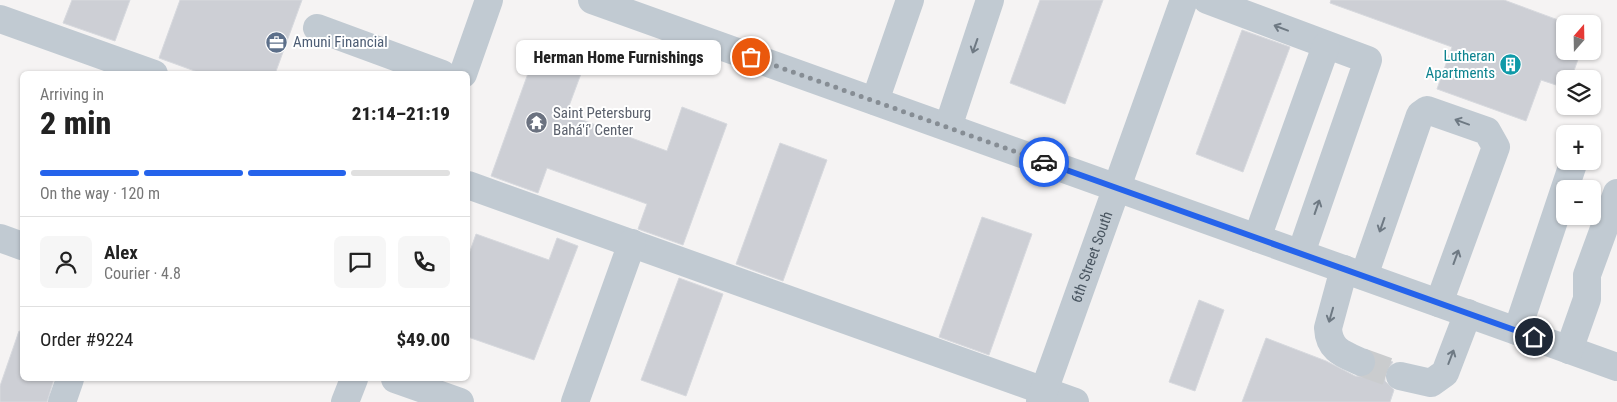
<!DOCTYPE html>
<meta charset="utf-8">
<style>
:root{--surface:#fff;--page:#f6f6f6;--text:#222;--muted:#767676;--line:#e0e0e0;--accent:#2563eb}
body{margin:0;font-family:"Roboto Condensed",sans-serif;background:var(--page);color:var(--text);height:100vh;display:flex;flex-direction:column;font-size:19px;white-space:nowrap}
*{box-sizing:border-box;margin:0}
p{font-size:16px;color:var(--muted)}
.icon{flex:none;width:28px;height:28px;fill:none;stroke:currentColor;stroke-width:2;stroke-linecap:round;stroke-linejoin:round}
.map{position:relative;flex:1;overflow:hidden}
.panel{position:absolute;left:20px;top:71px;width:450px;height:310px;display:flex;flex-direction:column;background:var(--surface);border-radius:8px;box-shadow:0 1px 4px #0004}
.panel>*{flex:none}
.needle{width:32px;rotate:20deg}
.buttons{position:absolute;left:1556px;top:15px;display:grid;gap:10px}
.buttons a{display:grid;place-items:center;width:45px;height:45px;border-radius:8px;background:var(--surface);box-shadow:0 1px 4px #0004;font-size:25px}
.pin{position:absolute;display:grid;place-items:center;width:42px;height:42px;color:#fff;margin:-21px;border:2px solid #fff;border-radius:50%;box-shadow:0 1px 5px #0007}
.courier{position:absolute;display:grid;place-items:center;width:50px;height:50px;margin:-25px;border:4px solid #2563eb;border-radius:50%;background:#fff;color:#222;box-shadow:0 1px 6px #0007}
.bubble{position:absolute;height:35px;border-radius:8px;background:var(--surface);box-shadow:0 1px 4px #0004;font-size:16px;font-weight:800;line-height:35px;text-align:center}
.summary em{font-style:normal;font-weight:800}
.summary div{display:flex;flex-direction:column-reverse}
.summary{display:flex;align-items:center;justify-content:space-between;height:85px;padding:0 20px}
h1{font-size:32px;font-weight:800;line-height:38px}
.bar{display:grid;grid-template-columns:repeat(4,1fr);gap:8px 5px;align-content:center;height:60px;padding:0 20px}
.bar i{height:6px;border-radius:4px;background:var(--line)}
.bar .selected{background:var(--accent)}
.bar p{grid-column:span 4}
.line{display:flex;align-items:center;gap:12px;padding:0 20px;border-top:1px solid var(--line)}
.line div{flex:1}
.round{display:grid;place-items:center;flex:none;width:52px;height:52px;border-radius:8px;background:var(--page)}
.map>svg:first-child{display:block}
.building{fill:#cdcfd5;stroke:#d7d9de}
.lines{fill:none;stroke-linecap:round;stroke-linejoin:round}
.minor-tunnel{stroke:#caccce;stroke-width:28;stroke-dasharray:28 14;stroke-linecap:butt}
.minor{stroke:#c1cad2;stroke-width:28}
.oneway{stroke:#6e7983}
.done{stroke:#868d94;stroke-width:5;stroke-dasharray:0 9}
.route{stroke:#2563eb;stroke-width:6}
.labels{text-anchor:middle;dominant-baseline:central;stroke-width:4;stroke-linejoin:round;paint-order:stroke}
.service-label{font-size:15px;fill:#4e5e75;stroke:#fff;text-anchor:start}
.culture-label{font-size:15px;fill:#0d838f;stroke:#fff;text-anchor:end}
.worship-label{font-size:15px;fill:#5b616d;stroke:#fff;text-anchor:start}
.street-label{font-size:15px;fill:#4a5661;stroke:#fff}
</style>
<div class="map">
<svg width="1617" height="402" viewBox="0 0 1617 402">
<rect width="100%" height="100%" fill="#f5f3f3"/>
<!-- building -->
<g class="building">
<polygon points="72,0 130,0 115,41 63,23"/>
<polygon points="180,0 302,0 275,74 203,74 159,58"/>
<polygon points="1040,0 1103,0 1065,104 1010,83"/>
<polygon points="1331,0 1504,0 1569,24 1565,24 1565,51 1581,51 1571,79 1565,79 1565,88 1541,80 1526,121 1437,89 1452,47 1330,3"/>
<polygon points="1242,30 1290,47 1243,172 1196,154"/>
<polygon points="535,54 582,71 566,114 667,151 682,107 727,124 683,245 638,229 647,204 547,168 538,193 491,176"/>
<polygon points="780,143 827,160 783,281 736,264"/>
<polygon points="982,217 1032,234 989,355 939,337"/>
<polygon points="476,234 549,260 557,238 578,246 534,360 468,337 468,257"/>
<polygon points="679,278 723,294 686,396 641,380"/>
<polygon points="1199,300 1224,310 1195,391 1169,382"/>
<polygon points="19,331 22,332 22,379 54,379 47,402 0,402 0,386"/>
<polygon points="1266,338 1326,361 1355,376 1363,377 1371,374 1375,368 1375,356 1393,362 1385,373 1385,381 1394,390 1390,402 1242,402"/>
</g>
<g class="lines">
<!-- minor-tunnel -->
<polyline class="minor-tunnel" points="1361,362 1400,376"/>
<!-- minor -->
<g class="minor">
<polyline points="592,0 1617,367"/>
<polyline points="1207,0 1368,60 1301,253"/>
<polyline points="0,19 154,74"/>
<polyline points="317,28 442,74"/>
<polyline points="463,74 489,0"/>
<polyline points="875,101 910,0"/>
<polyline points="948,127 990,0"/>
<polyline points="468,185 1075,402"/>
<polyline points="0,238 22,246"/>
<polyline points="1257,238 1326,46"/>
<path d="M1344,269L1328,328C1329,350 1343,354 1361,362"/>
<polyline points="1364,276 1420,115 1427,110 1487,131 1496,147 1439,303"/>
<polyline points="1517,331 1574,161"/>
<polyline points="1569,350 1587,299 1587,275 1617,193"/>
<polyline points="1400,376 1431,383 1445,373 1468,313"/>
<polyline points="395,379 460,402"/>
<polyline points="62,402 70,379"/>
<polyline points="345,402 354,379"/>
<polyline points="575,402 632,243"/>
<path id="s1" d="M1040,402L1184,0"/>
</g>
</g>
<!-- one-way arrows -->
<defs><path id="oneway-shaft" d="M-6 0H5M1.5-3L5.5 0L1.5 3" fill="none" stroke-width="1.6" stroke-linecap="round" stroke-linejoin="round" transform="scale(1.25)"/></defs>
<g class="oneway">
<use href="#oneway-shaft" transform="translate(1281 28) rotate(-159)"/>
<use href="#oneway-shaft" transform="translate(975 46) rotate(109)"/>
<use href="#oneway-shaft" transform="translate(1462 122) rotate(-160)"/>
<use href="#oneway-shaft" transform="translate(1317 207) rotate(-71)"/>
<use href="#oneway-shaft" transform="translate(1382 225) rotate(109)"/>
<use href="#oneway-shaft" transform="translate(1456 257) rotate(-70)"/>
<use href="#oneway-shaft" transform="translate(1331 315) rotate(106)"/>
<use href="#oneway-shaft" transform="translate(1451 357) rotate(-69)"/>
</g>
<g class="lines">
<!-- done -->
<polyline class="done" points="751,57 1044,162"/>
<!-- route -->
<polyline class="route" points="1044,162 1534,337"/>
</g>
<!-- icons -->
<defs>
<symbol id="office-disc" viewBox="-11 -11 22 22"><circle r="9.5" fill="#5c6f8a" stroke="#fff"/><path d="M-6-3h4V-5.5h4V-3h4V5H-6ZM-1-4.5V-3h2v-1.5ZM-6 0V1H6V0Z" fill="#fff"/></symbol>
<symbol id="building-disc" viewBox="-11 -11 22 22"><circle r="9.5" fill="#0f9aa8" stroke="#fff"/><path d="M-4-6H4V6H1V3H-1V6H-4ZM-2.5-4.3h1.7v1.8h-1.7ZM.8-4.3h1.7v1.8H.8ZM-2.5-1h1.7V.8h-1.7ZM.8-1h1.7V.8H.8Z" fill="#fff"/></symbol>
<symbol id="temple-disc" viewBox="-11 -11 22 22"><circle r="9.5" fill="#6b7280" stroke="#fff"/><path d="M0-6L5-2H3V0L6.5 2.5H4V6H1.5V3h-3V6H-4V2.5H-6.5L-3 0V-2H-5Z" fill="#fff"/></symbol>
</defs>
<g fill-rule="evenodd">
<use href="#office-disc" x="264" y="30" width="25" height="25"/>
<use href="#building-disc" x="1498" y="52" width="25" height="25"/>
<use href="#temple-disc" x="524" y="110" width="25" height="25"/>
</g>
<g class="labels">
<!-- service labels -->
<g class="service-label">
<text x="293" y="42">Amuni Financial</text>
</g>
<!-- culture labels -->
<g class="culture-label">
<text x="1495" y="56">Lutheran<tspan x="1495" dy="17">Apartments</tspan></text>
</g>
<!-- worship labels -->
<g class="worship-label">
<text x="553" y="113">Saint Petersburg<tspan x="553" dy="17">Bahá'í' Center</tspan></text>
</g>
<!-- street labels -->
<g class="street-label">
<text stroke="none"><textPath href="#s1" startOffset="154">6th Street South</textPath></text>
</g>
</g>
</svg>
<div class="buttons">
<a><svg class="needle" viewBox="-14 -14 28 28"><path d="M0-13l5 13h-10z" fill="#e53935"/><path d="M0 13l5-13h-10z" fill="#767676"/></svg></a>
<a><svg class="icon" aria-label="layers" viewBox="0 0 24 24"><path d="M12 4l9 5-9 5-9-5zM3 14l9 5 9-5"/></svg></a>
<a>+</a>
<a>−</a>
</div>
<div class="pin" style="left:751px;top:57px;background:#ea580c"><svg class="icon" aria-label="bag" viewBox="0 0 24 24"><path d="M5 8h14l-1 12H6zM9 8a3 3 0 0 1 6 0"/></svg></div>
<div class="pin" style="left:1534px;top:337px;background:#1f2937"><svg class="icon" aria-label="home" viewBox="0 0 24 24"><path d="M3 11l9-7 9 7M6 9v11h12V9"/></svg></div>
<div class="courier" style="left:1044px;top:162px"><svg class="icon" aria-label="car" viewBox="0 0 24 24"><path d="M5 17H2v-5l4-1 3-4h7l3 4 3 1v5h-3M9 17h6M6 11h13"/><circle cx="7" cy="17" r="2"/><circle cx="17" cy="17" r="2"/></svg></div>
<div class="bubble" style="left:516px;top:40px;width:205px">Herman Home Furnishings</div>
<section class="panel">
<div class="summary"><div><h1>2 min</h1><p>Arriving in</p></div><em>21:14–21:19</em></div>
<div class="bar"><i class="selected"></i><i class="selected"></i><i class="selected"></i><i></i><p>On the way · 120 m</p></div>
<div class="line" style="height:90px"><a class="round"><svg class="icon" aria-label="person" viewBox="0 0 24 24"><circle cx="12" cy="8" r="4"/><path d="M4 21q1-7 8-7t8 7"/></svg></a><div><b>Alex</b><p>Courier · 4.8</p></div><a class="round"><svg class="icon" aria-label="chat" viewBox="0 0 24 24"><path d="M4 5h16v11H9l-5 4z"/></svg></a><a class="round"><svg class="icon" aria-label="phone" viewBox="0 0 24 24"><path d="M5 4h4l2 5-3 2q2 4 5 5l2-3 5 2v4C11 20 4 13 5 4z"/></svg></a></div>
<div class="line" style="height:65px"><div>Order #9224</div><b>$49.00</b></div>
</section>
</div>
